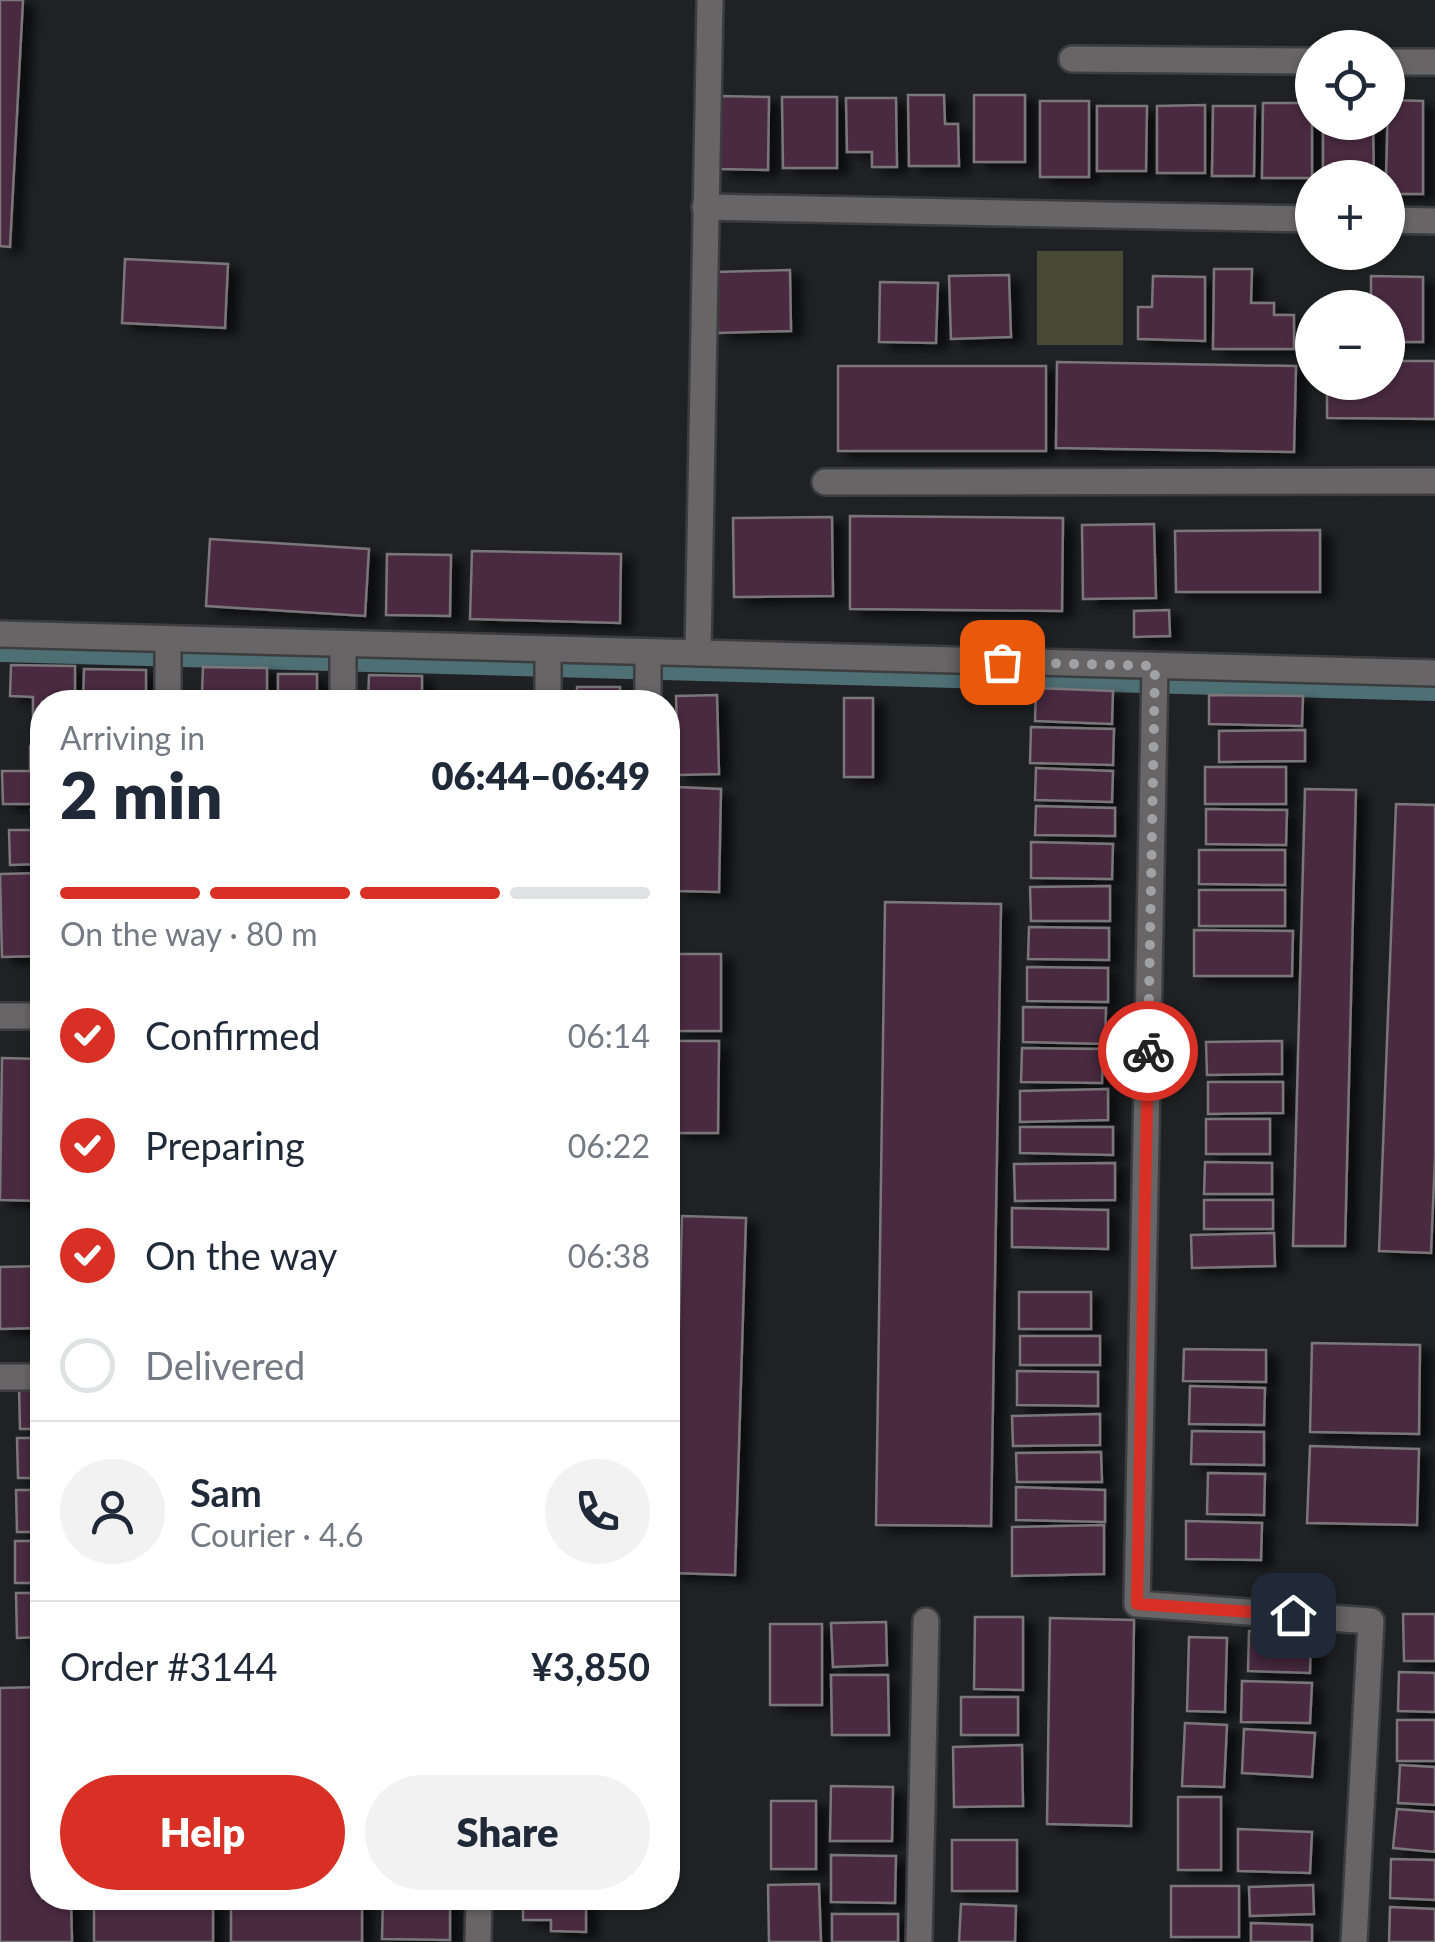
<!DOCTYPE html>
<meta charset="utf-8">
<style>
:root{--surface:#fff;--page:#f2f2f3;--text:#1f2937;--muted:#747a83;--line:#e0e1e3;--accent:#d93025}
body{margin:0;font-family:Lato,sans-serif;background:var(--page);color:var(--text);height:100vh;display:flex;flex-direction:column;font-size:38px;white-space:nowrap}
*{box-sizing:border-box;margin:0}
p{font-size:32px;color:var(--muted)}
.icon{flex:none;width:55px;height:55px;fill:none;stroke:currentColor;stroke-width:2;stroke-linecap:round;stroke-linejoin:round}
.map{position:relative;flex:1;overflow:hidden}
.panel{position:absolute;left:30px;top:690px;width:650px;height:1220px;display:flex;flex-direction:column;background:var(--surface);border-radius:40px;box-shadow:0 2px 8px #0004}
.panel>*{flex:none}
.tools{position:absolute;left:1295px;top:30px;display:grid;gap:20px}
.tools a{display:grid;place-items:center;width:110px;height:110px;border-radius:50%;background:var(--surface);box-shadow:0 2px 8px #0004;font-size:50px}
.pin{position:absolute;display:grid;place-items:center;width:85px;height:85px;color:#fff;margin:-42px;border-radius:20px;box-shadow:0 5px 15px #0006}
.courier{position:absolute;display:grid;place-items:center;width:100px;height:100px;margin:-50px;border:8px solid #d93025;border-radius:50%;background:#fff;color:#222;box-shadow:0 2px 12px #0007}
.overview em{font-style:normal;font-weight:800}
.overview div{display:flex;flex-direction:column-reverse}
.overview{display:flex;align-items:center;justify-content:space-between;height:170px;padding:0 30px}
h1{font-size:65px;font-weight:800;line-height:75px}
.bar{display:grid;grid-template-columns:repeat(4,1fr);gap:15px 10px;align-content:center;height:120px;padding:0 30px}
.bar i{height:12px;border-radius:8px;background:var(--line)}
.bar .active{background:var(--accent)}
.bar p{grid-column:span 4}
.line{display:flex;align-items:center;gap:25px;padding:0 30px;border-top:2px solid var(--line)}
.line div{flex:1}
.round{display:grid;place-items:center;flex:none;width:105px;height:105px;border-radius:52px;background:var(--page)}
ol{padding:0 30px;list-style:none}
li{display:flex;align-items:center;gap:30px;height:110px}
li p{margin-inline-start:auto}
li .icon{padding:10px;border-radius:50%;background:var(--accent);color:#fff;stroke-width:4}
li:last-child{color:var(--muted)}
li i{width:55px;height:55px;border:5px solid var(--line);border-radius:50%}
.cta{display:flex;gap:20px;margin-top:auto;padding:20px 30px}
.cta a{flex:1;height:115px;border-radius:60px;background:var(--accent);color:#fff;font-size:40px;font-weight:800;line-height:115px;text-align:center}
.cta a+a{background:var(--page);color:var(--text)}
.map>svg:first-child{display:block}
.green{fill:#484a35}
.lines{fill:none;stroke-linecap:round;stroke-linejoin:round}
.stream{stroke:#4e6f74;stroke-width:18}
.building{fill:#482c3f;stroke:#7a7679;stroke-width:2.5;filter:url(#shadow)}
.service-casing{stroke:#3c3d3f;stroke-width:30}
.minor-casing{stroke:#3c3d3f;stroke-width:30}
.service{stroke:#676566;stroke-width:25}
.minor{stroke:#676566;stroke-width:25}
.done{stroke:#a0a1a3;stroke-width:10;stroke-dasharray:0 18}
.route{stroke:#d93025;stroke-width:12}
</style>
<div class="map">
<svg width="1435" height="1942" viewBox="0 0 1435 1942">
<defs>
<filter id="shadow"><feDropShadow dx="11" dy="6" stdDeviation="5" flood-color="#0009"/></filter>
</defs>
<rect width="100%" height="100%" fill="#202124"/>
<!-- green -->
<rect class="green" x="1037" y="251" width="86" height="94"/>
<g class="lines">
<!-- stream -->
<polyline class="stream" points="0,653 1435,692"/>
</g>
<!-- building -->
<g class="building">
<polygon points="0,0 23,0 10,247 0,246"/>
<polygon points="908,95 944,95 945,124 958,124 959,166 909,166"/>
<rect x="974" y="95" width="51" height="67"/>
<polygon points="720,96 769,97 768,170 719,169"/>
<polygon points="782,97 837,97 837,168 783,168"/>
<polygon points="846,98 896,98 897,167 872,167 872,152 847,152"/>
<polygon points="1388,100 1423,101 1423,194 1388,194 1388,178 1386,178"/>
<rect x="1040" y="101" width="49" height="76"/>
<polygon points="1263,103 1312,103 1312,178 1262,178"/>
<polygon points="1205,105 1205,173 1157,173 1157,106"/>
<polygon points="1097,106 1147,106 1146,171 1097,171"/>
<polygon points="1213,106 1255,106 1254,176 1212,176"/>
<polygon points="1323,122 1373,122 1374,178 1323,178"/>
<polygon points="125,259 228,264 225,328 122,323"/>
<polygon points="1214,269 1252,269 1251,303 1274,303 1274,315 1294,315 1294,349 1213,349"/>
<polygon points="790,270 791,331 718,333 716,272"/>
<polygon points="1009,275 1011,337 951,339 949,276"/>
<polygon points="1153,276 1205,277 1205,341 1138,339 1138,307 1152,307"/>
<polygon points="1371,276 1423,277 1423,342 1388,342 1388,308 1371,308"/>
<polygon points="880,282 938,283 936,343 879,342"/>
<polygon points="1388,361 1435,361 1435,419 1327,418 1327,382 1388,382"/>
<polygon points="1057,362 1296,366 1294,452 1056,448"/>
<rect x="838" y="366" width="208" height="85"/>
<polygon points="850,516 1063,518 1062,611 850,609"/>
<polygon points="832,517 833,596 734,597 733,518"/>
<polygon points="1154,524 1156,598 1083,599 1082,525"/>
<polygon points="1320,530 1320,592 1176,592 1175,531"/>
<polygon points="210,539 369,549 365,616 206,606"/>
<polygon points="472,551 621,554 620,623 470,619"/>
<polygon points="387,554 451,555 450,616 386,615"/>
<polygon points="1169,610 1170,636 1134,637 1134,611"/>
<polygon points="11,665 75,666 75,702 42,702 42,731 33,731 33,697 10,696"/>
<polygon points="203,667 267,668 267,702 228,702 228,694 202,693"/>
<polygon points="84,669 146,670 146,702 83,702"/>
<rect x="278" y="674" width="39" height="28"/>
<polygon points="369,675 422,676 422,702 368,702"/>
<polygon points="577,687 620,687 621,702 577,702"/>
<polygon points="1036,688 1113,691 1112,724 1035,721"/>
<polygon points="717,695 719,774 678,775 676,696"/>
<polygon points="1209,695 1303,696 1302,726 1209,724"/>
<rect x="844" y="698" width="29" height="79"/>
<polygon points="1031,727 1114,729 1113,765 1030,763"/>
<polygon points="1305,730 1305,761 1219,762 1219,731"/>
<polygon points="42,745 42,804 3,804 2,771 30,771 30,746"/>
<rect x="1205" y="767" width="81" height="37"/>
<polygon points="1036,768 1113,771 1112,802 1035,800"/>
<polygon points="677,787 721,789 719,892 675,891"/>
<polygon points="1305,789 1356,790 1345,1246 1293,1246"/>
<polygon points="1396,804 1435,805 1435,1156 1431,1253 1379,1251"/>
<polygon points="1036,806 1115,808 1115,836 1035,835"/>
<polygon points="1206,809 1287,810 1286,845 1206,844"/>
<polygon points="31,810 42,810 42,864 10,865 9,830 32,830"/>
<polygon points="1031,842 1113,844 1112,879 1031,878"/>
<polygon points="1199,850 1285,850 1285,885 1199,884"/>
<polygon points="42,873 42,956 2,957 0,874"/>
<polygon points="1110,886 1110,921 1031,921 1030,887"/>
<rect x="1199" y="890" width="86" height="36"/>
<polygon points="885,902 1001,904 991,1526 876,1525"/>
<polygon points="1029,927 1109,928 1109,960 1028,959"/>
<polygon points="1194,930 1293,931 1292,976 1194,976"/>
<rect x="675" y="954" width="46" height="77"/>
<polygon points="1027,967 1108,968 1108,1002 1027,1001"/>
<polygon points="1023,1007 1106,1008 1105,1044 1023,1042"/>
<polygon points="674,1041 719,1041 718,1133 674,1133"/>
<polygon points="1282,1041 1282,1074 1207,1075 1206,1042"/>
<polygon points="1022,1048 1103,1049 1102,1083 1021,1082"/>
<polygon points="2,1058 42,1059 42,1201 0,1200"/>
<polygon points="1208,1082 1283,1082 1283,1113 1208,1114"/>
<polygon points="1108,1089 1108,1120 1020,1122 1020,1091"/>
<rect x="1206" y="1119" width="64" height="35"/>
<polygon points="1020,1127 1113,1127 1113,1155 1020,1153"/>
<polygon points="1205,1162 1272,1163 1272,1194 1204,1194"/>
<polygon points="1115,1163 1115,1200 1015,1201 1014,1164"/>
<rect x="1204" y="1200" width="69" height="29"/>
<polygon points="1012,1208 1108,1210 1108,1249 1012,1247"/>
<polygon points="33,1213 42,1213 42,1251 34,1251"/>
<polygon points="682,1216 746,1218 735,1575 672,1573"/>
<polygon points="1274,1233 1275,1266 1192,1268 1191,1235"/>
<polygon points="42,1266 41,1328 0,1329 0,1267"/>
<rect x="1019" y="1292" width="72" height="37"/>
<rect x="1020" y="1336" width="80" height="29"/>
<polygon points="1312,1343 1420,1345 1419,1434 1310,1432"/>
<polygon points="1184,1349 1266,1350 1266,1382 1183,1381"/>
<polygon points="1017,1371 1098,1372 1098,1406 1017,1405"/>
<polygon points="1190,1386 1265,1388 1264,1425 1189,1424"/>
<polygon points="19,1388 42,1388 42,1429 20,1429"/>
<polygon points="1100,1414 1100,1445 1013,1446 1012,1416"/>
<polygon points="1192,1431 1264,1432 1264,1465 1191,1464"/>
<polygon points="17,1438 42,1438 42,1478 18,1478"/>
<polygon points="1310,1446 1419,1449 1417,1525 1307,1523"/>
<polygon points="1101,1452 1102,1482 1017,1482 1016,1453"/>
<polygon points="1208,1473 1265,1474 1264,1515 1207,1514"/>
<polygon points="1016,1487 1105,1490 1105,1522 1016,1520"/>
<polygon points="16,1490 42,1490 42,1532 17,1532"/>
<polygon points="1186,1521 1262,1523 1261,1560 1186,1559"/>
<polygon points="1104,1525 1104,1574 1012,1576 1012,1527"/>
<rect x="15" y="1541" width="27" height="42"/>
<polygon points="16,1593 42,1593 42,1637 17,1638"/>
<polygon points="1403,1614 1435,1614 1435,1661 1404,1661"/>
<polygon points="975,1617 1023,1617 1023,1690 974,1689"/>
<polygon points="1050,1618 1134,1620 1131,1826 1047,1824"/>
<polygon points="886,1622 887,1665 833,1667 831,1623"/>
<rect x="770" y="1624" width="52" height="81"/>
<polygon points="1249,1631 1311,1633 1310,1673 1248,1671"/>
<polygon points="1189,1637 1227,1638 1225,1712 1187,1711"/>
<polygon points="1399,1672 1435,1673 1435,1712 1398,1711"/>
<polygon points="831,1675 888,1675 889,1735 832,1735"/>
<polygon points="1242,1681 1312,1683 1310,1723 1241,1722"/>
<polygon points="42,1687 42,1898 71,1898 72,1942 0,1942 0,1688"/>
<rect x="961" y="1697" width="57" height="38"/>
<rect x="1397" y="1720" width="38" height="41"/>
<polygon points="1185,1723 1227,1725 1224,1787 1182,1786"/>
<polygon points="1244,1729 1315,1733 1312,1777 1242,1773"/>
<polygon points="1022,1745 1023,1806 954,1807 953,1747"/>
<polygon points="1400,1765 1435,1767 1435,1805 1398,1803"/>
<polygon points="831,1786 893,1787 892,1841 830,1841"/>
<rect x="1178" y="1797" width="43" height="73"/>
<rect x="771" y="1801" width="45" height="68"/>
<polygon points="1397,1809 1435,1812 1435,1852 1393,1848"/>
<polygon points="1238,1829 1312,1832 1310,1873 1238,1871"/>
<rect x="952" y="1840" width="65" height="51"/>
<polygon points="831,1855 896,1856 895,1903 831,1902"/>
<polygon points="1391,1859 1435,1860 1435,1900 1390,1898"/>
<polygon points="819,1884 821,1942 769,1942 768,1885"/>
<polygon points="1313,1885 1314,1914 1250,1916 1249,1887"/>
<rect x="1171" y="1886" width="68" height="51"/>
<rect x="94" y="1898" width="119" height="44"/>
<rect x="231" y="1898" width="131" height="44"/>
<polygon points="383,1898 450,1898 450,1940 382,1939"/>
<polygon points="523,1898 586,1898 586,1932 551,1931 551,1920 523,1920"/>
<polygon points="961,1904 1016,1906 1015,1942 959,1942"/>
<polygon points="1390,1907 1435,1909 1435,1942 1389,1942"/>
<rect x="832" y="1914" width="66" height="28"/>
<polygon points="1251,1923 1312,1925 1312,1942 1251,1942"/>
</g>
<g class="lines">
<defs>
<g id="service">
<polyline points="1072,59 1312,61"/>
<polyline points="1388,62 1435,62"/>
<polyline points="705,207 1312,219"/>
<polyline points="1388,220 1435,221"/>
<polyline points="825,482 1435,481"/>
</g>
<g id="minor">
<polyline points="0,634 1435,673"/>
<polyline points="168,639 168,702"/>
<polyline points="548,650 548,702"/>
<polyline points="648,652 648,702"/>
<polyline points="698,653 710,0"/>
<polyline points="1155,666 1137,1604 1371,1621 1354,1942"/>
<polyline points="343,702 343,644"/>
<polyline points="0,1016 42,1016"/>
<polyline points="0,1377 42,1377"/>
<polyline points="478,1942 479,1898"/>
<polyline points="919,1942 926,1621"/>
</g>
</defs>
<!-- service casing -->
<use href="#service" class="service-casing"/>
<!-- minor casing -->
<use href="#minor" class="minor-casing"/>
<!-- service -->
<use href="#service" class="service"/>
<!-- minor -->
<use href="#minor" class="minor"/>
</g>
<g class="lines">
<!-- done -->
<polyline class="done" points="1002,662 1155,666 1148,1051"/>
<!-- route -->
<polyline class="route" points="1148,1051 1137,1604 1293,1615"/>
</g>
</svg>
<div class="tools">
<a><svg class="icon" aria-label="locate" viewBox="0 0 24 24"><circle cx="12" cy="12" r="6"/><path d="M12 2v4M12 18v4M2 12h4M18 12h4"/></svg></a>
<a>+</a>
<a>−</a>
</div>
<div class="pin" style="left:1002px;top:662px;background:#ea580c"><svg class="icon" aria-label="bag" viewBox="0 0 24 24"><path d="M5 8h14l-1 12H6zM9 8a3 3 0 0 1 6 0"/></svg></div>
<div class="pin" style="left:1293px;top:1615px;background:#1f2937"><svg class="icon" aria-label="home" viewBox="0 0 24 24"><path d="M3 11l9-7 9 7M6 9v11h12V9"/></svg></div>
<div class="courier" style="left:1148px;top:1051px"><svg class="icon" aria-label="bike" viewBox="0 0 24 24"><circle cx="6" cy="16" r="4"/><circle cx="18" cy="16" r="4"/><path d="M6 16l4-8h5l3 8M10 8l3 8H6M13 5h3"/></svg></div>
<section class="panel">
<div class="overview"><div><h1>2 min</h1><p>Arriving in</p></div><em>06:44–06:49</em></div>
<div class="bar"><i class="active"></i><i class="active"></i><i class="active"></i><i></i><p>On the way · 80 m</p></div>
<ol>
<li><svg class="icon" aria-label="check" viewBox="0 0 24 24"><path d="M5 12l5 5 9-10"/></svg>Confirmed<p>06:14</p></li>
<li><svg class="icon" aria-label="check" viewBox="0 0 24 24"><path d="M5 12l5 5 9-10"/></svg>Preparing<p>06:22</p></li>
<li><svg class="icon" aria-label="check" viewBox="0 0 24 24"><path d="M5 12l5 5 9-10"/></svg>On the way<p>06:38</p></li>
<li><i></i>Delivered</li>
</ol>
<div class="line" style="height:180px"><a class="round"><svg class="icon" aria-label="person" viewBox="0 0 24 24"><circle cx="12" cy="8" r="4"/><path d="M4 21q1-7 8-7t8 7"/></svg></a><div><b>Sam</b><p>Courier · 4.6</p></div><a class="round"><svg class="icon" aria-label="phone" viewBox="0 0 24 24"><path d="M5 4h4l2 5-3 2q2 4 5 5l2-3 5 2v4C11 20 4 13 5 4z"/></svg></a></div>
<div class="line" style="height:130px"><div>Order #3144</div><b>¥3,850</b></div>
<div class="cta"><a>Help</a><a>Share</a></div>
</section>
</div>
